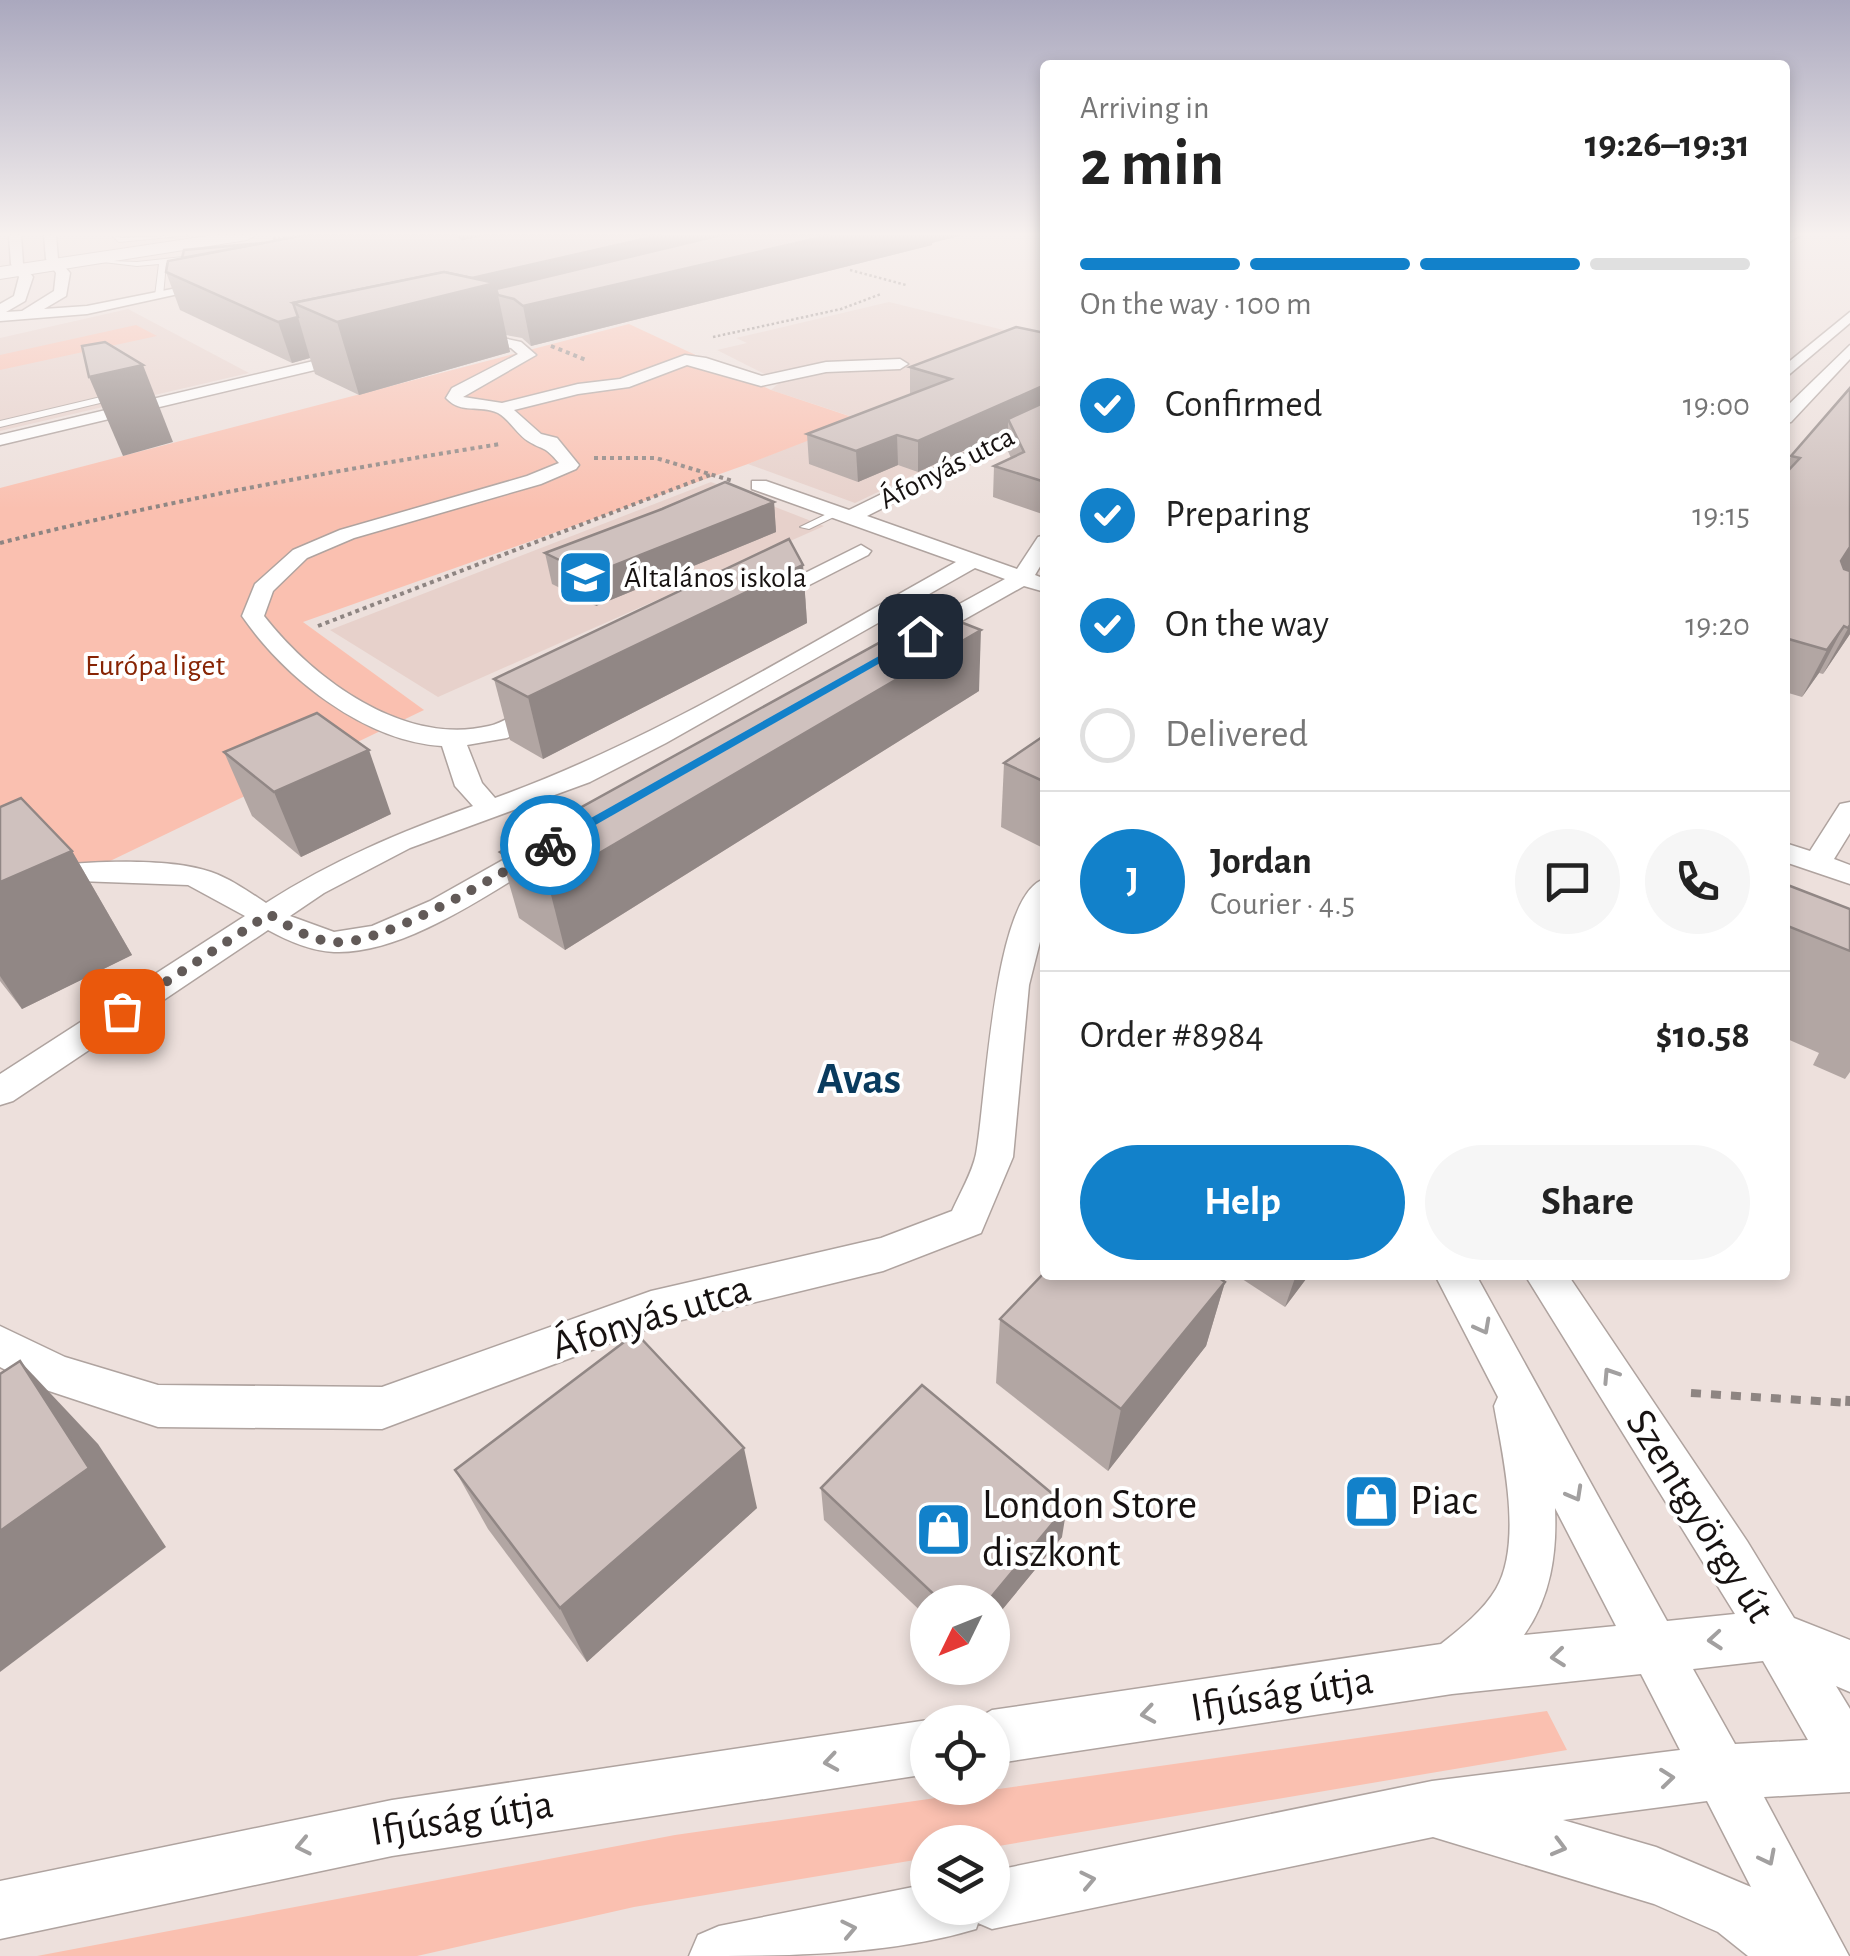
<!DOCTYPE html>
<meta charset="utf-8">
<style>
:root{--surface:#fff;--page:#f6f6f6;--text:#222;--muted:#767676;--line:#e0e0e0;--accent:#1281ca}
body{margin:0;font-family:"Alegreya Sans",sans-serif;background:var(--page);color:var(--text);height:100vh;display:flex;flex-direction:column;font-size:38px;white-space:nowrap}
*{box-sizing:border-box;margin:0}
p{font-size:32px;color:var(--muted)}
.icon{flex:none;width:55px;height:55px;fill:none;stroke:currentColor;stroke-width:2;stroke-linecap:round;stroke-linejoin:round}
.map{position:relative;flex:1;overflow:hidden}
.details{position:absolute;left:1040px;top:60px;width:750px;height:1220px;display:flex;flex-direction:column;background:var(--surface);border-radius:10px;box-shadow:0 5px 15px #0003}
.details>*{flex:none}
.needle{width:65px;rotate:227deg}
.buttons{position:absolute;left:910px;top:1585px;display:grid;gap:20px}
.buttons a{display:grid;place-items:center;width:100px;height:100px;border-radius:50%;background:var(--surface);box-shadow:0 5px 15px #0003;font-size:50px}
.pin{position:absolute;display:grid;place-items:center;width:85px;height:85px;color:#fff;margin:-42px;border-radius:20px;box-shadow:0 5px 15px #0006}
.courier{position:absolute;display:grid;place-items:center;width:100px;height:100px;margin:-50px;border:8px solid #1281ca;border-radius:50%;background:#fff;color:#222;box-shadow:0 2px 12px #0007}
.headline em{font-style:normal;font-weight:600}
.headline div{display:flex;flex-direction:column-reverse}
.headline{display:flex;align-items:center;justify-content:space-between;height:170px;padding:0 40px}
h1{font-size:65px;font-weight:600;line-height:75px}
.bar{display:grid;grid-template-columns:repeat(4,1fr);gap:15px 10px;align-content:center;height:120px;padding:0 40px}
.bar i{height:12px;border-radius:8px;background:var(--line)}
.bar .selected{background:var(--accent)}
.bar p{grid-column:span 4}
.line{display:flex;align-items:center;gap:25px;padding:0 40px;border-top:2px solid var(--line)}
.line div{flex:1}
.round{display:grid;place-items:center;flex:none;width:105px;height:105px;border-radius:52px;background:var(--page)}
ol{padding:0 40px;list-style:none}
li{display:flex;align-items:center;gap:30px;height:110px}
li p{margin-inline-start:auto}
li .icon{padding:10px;border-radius:50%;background:var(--accent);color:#fff;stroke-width:4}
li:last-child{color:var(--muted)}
li i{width:55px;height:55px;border:5px solid var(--line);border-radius:50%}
.primary-button{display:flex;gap:20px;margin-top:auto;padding:20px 40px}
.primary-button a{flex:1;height:115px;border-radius:60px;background:var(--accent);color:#fff;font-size:40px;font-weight:600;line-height:115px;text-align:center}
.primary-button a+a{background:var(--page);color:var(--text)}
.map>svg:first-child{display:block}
.built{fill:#e7d1cb}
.green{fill:#fac0b0}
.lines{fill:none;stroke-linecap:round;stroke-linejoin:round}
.lane-casing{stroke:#afa39f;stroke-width:2}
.street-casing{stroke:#afa39f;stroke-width:3}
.secondary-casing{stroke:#afa39f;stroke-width:2}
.path-far2{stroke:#8e8582;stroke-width:2.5;stroke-dasharray:2.5 2.5;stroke-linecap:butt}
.path-far1{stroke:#8e8582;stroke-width:4;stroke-dasharray:4 4;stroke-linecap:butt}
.path{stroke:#8e8582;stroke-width:8;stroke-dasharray:10 10;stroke-linecap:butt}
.lane{fill:#fff;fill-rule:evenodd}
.street{fill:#fff;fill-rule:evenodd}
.secondary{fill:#fff;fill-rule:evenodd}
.wall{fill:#b2a6a3}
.shaded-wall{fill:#918785}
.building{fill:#cfc1be;stroke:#918785;stroke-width:2.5}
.oneway{stroke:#a2a0a0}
.route{fill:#1281ca}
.done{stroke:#625a58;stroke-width:10;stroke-dasharray:0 18}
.labels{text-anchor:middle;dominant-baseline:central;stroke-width:8;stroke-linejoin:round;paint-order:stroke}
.far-street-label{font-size:30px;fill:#171211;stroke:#fff}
.far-poi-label{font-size:30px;fill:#171211;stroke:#fff;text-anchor:start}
.far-park-label{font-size:30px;fill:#872404;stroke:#fff}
.near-street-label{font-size:42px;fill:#171211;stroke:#fff}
.near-poi-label{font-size:42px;fill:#171211;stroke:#fff;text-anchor:start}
.district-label{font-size:45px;font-weight:bold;fill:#093b5e;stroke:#fff}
</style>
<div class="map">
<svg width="1850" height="1956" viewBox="0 0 1850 1956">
<rect width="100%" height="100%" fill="#ede0dc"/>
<!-- built -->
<g class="built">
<polygon points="889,302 1045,340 1045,412 855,503 748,464 859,419 771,390 780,382 717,350 747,343 736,338"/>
<polygon points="128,309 249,373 0,431 0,338"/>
<polygon points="711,482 824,526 438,697 330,630"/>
</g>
<!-- green -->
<g class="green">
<polygon points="629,324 771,390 861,420 748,464 303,622 424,710 0,914 0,488"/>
<polygon points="136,325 157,336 0,370 0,355"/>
<polygon points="1547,1711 1567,1750 993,1847 992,1842 928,1842 927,1858 634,1907 417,1956 37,1956 675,1835"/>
</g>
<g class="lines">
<defs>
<g id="lane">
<polygon points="111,235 121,238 189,235 119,242"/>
<polygon points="192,256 194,259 166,263 163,296 159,298 155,296 159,264 137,266 86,260 137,262"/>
<polygon points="122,392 125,397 0,427 0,421"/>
<polygon points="833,511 842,513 809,529 800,527"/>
</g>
<g id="street">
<polygon points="9,235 21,235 23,264 33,277 25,301 6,312 22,311 54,291 56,273 46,259 44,235 56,235 58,259 70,273 66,296 44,309 87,306 217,280 224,284 87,314 0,321 0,304 14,296 19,277 11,264"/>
<polygon points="1800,235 1785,245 1786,235"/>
<polygon points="1850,312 1850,323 1785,378 1785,365"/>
<path d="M466,330L521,342L536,355L463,397L502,403L578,384L620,379L685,355L706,358L762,376L826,362L900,359L908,364L900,369L826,372L761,386L687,365L629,387L578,394L514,410L541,434L557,438L579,465L576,469L541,484L354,538L307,558L273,591L264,616C314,680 404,746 489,726C511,721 530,699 553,705L557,710L553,715L507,738L467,745L482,783L495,798C658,739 806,645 956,562L752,489V481H766L849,510L1045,414V426L867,516L1017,569L1038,537L1045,535V558L1035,575L1045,579V592L1024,586L919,645H903L899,640L903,635L1005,579L975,568L666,743L590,782L410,848L324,893L290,916L334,932L372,926L430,901L533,843H553L557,849L553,855C494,890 405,955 334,952C311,951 288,941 268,930L13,1101L0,1105V1074L245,916L188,885L78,881L39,885L0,895V876C49,861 163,855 211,872C231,879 249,892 266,903C331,861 400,832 473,806L455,786L442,746C364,741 285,678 242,616L255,584L293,550L340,530L527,476L559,463C544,445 544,451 528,441C517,434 509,419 498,413C479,404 462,415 446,398L452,388L518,354L511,348L461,337L459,334Z"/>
<polygon points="1850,345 1850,359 1791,422 1785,423 1785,408"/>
<polygon points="356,351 364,356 361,359 0,445 0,435"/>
<polygon points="861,545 871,551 868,555 774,603 758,603 755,598"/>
<polygon points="1850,802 1850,833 1834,859 1850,865 1850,884 1785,862 1785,843 1810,851 1840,804"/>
<path d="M1045,879V922L1029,985L1013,1157L981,1233L883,1271L653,1327L382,1429L158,1427L40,1388L0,1367V1326L65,1357L158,1385L382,1387L651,1291L881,1238L952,1211C960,1193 972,1173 976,1154C986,1103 993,892 1045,879Z"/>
<path d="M1435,1275H1476L1667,1621L1735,1614L1525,1275H1568L1747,1541L1794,1618L1850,1640V1692L1836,1686L1850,1709V1792L1764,1797L1849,1956H1748L1718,1932L1654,1904L1433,1837L992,1929L978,1923L976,1929C886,1956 784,1956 689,1956L698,1935L719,1926L928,1884V1908H992V1871L1432,1781L1680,1750L1641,1674L1452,1694L992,1764V1722H971L992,1710L1441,1644C1461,1628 1483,1611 1496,1589C1523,1543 1503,1456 1494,1406L1498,1397ZM1555,1508L1616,1626L1524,1635C1551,1597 1557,1553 1555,1508ZM1763,1661L1808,1740L1735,1744L1693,1669ZM1707,1801L1751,1887L1656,1847L1563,1820Z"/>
<polygon points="928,1720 934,1722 928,1722 928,1774 392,1856 0,1939 0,1881 392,1800"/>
</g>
<polygon id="secondary" points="214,235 256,235 247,240 0,279 0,267"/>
</defs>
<!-- lane casing -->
<use href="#lane" class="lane-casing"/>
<!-- street casing -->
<use href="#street" class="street-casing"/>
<!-- secondary casing -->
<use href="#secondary" class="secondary-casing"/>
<!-- path-far2 -->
<g class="path-far2">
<polyline points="273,239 303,235"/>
<polyline points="850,270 906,285"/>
<polyline points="713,337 841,309 881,294"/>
<polyline points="551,346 555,347"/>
</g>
<!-- path-far1 -->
<g class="path-far1">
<polyline points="551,346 586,360"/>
<polyline points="594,458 656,458 733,481"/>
<path d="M0,543C165,501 332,471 500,444"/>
<polyline points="318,626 710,475"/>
</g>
<!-- path -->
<g class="path">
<polyline points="1691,1393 1849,1403"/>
<polyline points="1849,1406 1850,1389"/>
</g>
<!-- lane -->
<use href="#lane" class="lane"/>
<!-- street -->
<use href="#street" class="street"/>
<!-- secondary -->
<use href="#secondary" class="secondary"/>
</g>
<!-- wall -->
<g class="wall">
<polygon points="305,235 962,235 932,243 932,245 531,346 522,338 506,335 510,352 359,395 315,374 310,358 292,363 180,310 166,272 263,243"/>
<polygon points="1045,333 1045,515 993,497 994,466 1011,458 1007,449 1008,430 918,472 898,465 858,482 809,464 807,434 910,394 910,367"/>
<polygon points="1850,388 1850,634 1823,674 1819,673 1802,697 1785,692 1785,470 1791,456"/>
<polygon points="774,502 776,532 596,606 552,584 545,553 662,509"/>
<polygon points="803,565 807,623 543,759 510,740 494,679"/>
<polygon points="979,691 565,950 519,918 500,852"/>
<polygon points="1045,735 1045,849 1001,827 1004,763"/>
<polygon points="224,752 391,814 301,857 252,816"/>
<polygon points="0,807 72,851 132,955 22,1009 0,981"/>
<polygon points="1785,884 1850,909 1850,1072 1845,1079 1813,1065 1819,1053 1785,1038"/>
<polygon points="1236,1275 1309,1275 1285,1307"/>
<polygon points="1225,1282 1206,1346 1108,1471 996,1383 1000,1319"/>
<polygon points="455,1470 757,1508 587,1662 488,1529"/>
<polygon points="821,1488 1062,1537 992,1622 992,1602 928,1602 928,1618 824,1520"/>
</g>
<!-- shaded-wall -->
<g class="shaded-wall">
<polygon points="454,235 527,235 462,270"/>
<polygon points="661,235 811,235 514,299 498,295 510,352 359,395 337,322 317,313"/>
<polygon points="831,235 962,235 932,243 932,245 531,346 523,306"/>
<polygon points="298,317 310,358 292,363 278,322"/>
<polygon points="143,365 173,442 123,456 89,377"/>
<polygon points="1045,385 1045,413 1008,419 1008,430 918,472 918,441"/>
<polygon points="897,435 898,465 858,482 856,451"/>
<polygon points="774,502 776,532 596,606 590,575"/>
<polygon points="1850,547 1850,572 1839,574 1841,561"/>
<polygon points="803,565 807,623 543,759 528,697"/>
<polygon points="1850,625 1850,634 1823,674"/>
<polygon points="1844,626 1819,673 1802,697 1827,650"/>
<polygon points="981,630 979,691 565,950 548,883"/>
<polygon points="369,750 391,814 301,857 274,792"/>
<polygon points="72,851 132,955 22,1009 0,976 0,882"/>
<polygon points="1296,1275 1309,1275 1285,1307"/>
<polygon points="1225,1282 1206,1346 1108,1471 1121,1409"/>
<polygon points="20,1361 98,1444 166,1547 0,1672 0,1531"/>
<polygon points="744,1448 757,1508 587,1662 560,1608"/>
<polygon points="1067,1506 1062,1537 992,1622 992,1602 987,1602"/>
</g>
<!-- building -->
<g class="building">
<polygon points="305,235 455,235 462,239 482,235 661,235 472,278 444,272 293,303 298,317 278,322 166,272 168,261"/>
<polygon points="721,235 831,235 523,306 514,299 498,295 496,289"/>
<polygon points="263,243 182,258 184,250"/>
<polygon points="444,272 495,283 337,322 293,303"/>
<polygon points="1016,327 1045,333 1045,385 918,441 897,435 856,451 807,434 951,379 910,367"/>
<polygon points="105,342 143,365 89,377 82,346"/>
<polygon points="1850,388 1850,547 1841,561 1844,569 1850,571 1850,625 1848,628 1844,626 1827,650 1785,638 1785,474 1800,458 1791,456"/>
<polygon points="1045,402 1045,482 994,466 1024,452 1008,419"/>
<polygon points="725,482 774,502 590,575 545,553 662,509"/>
<polygon points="789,539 803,565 528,697 494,679"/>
<polygon points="935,612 981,630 548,883 500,852"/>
<polygon points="317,713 369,750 274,792 224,752"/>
<polygon points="1045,735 1045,782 1004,763"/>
<polygon points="21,798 72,851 0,882 0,807"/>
<polygon points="1785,884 1850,909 1850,951 1785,925"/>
<polygon points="1045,1272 1045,1275 1215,1275 1225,1282 1121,1409 1000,1319"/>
<polygon points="636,1333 744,1448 560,1608 455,1470"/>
<polygon points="20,1361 89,1468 0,1531 0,1374"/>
<polygon points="922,1385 1067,1506 987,1602 942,1602 821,1488"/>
</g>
<!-- one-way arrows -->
<defs><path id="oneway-chevron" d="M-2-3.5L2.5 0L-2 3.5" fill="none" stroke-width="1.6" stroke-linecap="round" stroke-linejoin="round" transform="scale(2.5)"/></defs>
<g class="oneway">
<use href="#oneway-chevron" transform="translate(1483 1327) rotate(62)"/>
<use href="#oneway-chevron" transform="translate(1610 1375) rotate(-123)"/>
<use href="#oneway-chevron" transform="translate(1575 1494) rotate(61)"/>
<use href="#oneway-chevron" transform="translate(1715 1640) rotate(175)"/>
<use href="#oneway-chevron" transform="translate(1558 1657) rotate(174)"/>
<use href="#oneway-chevron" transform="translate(1148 1714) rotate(171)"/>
<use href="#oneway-chevron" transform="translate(831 1762) rotate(171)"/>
<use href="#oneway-chevron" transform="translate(1667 1778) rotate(-6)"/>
<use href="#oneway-chevron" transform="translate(303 1846) rotate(168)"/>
<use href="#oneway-chevron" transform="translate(1559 1847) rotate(15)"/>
<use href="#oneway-chevron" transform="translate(1768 1858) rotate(63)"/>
<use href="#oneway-chevron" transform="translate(1088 1880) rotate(-12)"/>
<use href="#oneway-chevron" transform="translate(849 1929) rotate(-12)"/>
</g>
<!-- sky -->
<linearGradient id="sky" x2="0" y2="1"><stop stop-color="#aaa8be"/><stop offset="0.46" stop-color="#f7f1ef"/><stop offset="1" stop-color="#f7f1ef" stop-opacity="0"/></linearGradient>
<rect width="1850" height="509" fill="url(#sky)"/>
<!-- route -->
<polygon class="route" points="920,633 924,638 555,848 543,845"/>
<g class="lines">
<!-- done -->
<path class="done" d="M122,1011L269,914C290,927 308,939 332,942C382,948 504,871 550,845"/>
</g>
<!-- icons -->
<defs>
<symbol id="school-square" viewBox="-11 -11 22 22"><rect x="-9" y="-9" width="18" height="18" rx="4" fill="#1281ca" stroke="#fff"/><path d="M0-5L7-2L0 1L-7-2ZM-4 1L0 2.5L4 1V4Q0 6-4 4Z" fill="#fff"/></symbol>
<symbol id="shop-square" viewBox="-11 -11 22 22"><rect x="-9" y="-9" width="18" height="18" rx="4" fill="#1281ca" stroke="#fff"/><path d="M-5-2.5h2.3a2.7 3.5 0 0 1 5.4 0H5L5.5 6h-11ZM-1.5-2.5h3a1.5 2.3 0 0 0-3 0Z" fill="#fff"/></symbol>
</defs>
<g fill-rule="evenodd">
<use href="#school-square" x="554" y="546" width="63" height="63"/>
<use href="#shop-square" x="1340" y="1470" width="63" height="63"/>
<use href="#shop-square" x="912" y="1498" width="63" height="63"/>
</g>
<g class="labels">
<!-- far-street labels -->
<g class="far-street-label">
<text transform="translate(947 468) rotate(-27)">Áfonyás utca</text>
</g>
<!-- far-poi labels -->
<g class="far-poi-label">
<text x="624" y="578">Általános iskola</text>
</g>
<!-- far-park labels -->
<g class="far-park-label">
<text x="155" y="666">Európa liget</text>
</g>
<!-- near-street labels -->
<g class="near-street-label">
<text transform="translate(651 1317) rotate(-17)">Áfonyás utca</text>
<text transform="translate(1700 1516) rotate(58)">Szentgyörgy út</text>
<text transform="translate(1282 1694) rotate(-9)">Ifjúság útja</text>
<text transform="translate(462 1818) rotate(-9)">Ifjúság útja</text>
</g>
<!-- near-poi labels -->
<g class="near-poi-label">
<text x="1410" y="1501">Piac</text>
<text x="982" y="1505">London Store<tspan x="982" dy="48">diszkont</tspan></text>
</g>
<!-- district labels -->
<g class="district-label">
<text x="859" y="1079">Avas</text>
</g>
</g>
</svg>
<div class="buttons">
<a><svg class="needle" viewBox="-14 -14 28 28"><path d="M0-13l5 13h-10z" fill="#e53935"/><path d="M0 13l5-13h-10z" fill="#767676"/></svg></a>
<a><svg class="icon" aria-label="locate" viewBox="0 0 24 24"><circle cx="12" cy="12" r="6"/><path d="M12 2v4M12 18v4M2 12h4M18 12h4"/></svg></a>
<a><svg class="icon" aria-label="layers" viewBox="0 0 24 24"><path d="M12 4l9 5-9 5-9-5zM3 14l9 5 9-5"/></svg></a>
</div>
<div class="pin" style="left:122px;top:1011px;background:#ea580c"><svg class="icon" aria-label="bag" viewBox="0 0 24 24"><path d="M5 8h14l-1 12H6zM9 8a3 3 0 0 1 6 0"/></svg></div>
<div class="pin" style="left:920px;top:636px;background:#1f2937"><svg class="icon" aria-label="home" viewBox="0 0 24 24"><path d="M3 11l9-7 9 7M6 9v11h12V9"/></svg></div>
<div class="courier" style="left:550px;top:845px"><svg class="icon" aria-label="bike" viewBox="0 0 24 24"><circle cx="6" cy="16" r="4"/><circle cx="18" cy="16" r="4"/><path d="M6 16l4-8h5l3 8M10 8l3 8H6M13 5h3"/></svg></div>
<section class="details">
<div class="headline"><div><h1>2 min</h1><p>Arriving in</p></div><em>19:26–19:31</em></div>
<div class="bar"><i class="selected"></i><i class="selected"></i><i class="selected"></i><i></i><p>On the way · 100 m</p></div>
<ol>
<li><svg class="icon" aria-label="check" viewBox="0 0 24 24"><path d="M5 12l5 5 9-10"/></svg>Confirmed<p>19:00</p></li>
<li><svg class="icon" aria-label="check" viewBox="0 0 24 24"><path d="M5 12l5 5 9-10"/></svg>Preparing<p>19:15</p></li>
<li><svg class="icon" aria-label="check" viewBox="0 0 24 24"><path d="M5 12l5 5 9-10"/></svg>On the way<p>19:20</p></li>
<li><i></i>Delivered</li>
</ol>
<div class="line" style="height:180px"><b class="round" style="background:var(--accent);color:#fff">J</b><div><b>Jordan</b><p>Courier · 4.5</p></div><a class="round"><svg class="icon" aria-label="chat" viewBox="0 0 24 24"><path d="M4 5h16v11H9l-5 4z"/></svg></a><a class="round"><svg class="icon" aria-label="phone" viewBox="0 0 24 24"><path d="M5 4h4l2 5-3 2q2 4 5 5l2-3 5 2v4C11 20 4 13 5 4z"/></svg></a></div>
<div class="line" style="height:130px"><div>Order #8984</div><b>$10.58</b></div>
<div class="primary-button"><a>Help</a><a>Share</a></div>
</section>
</div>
